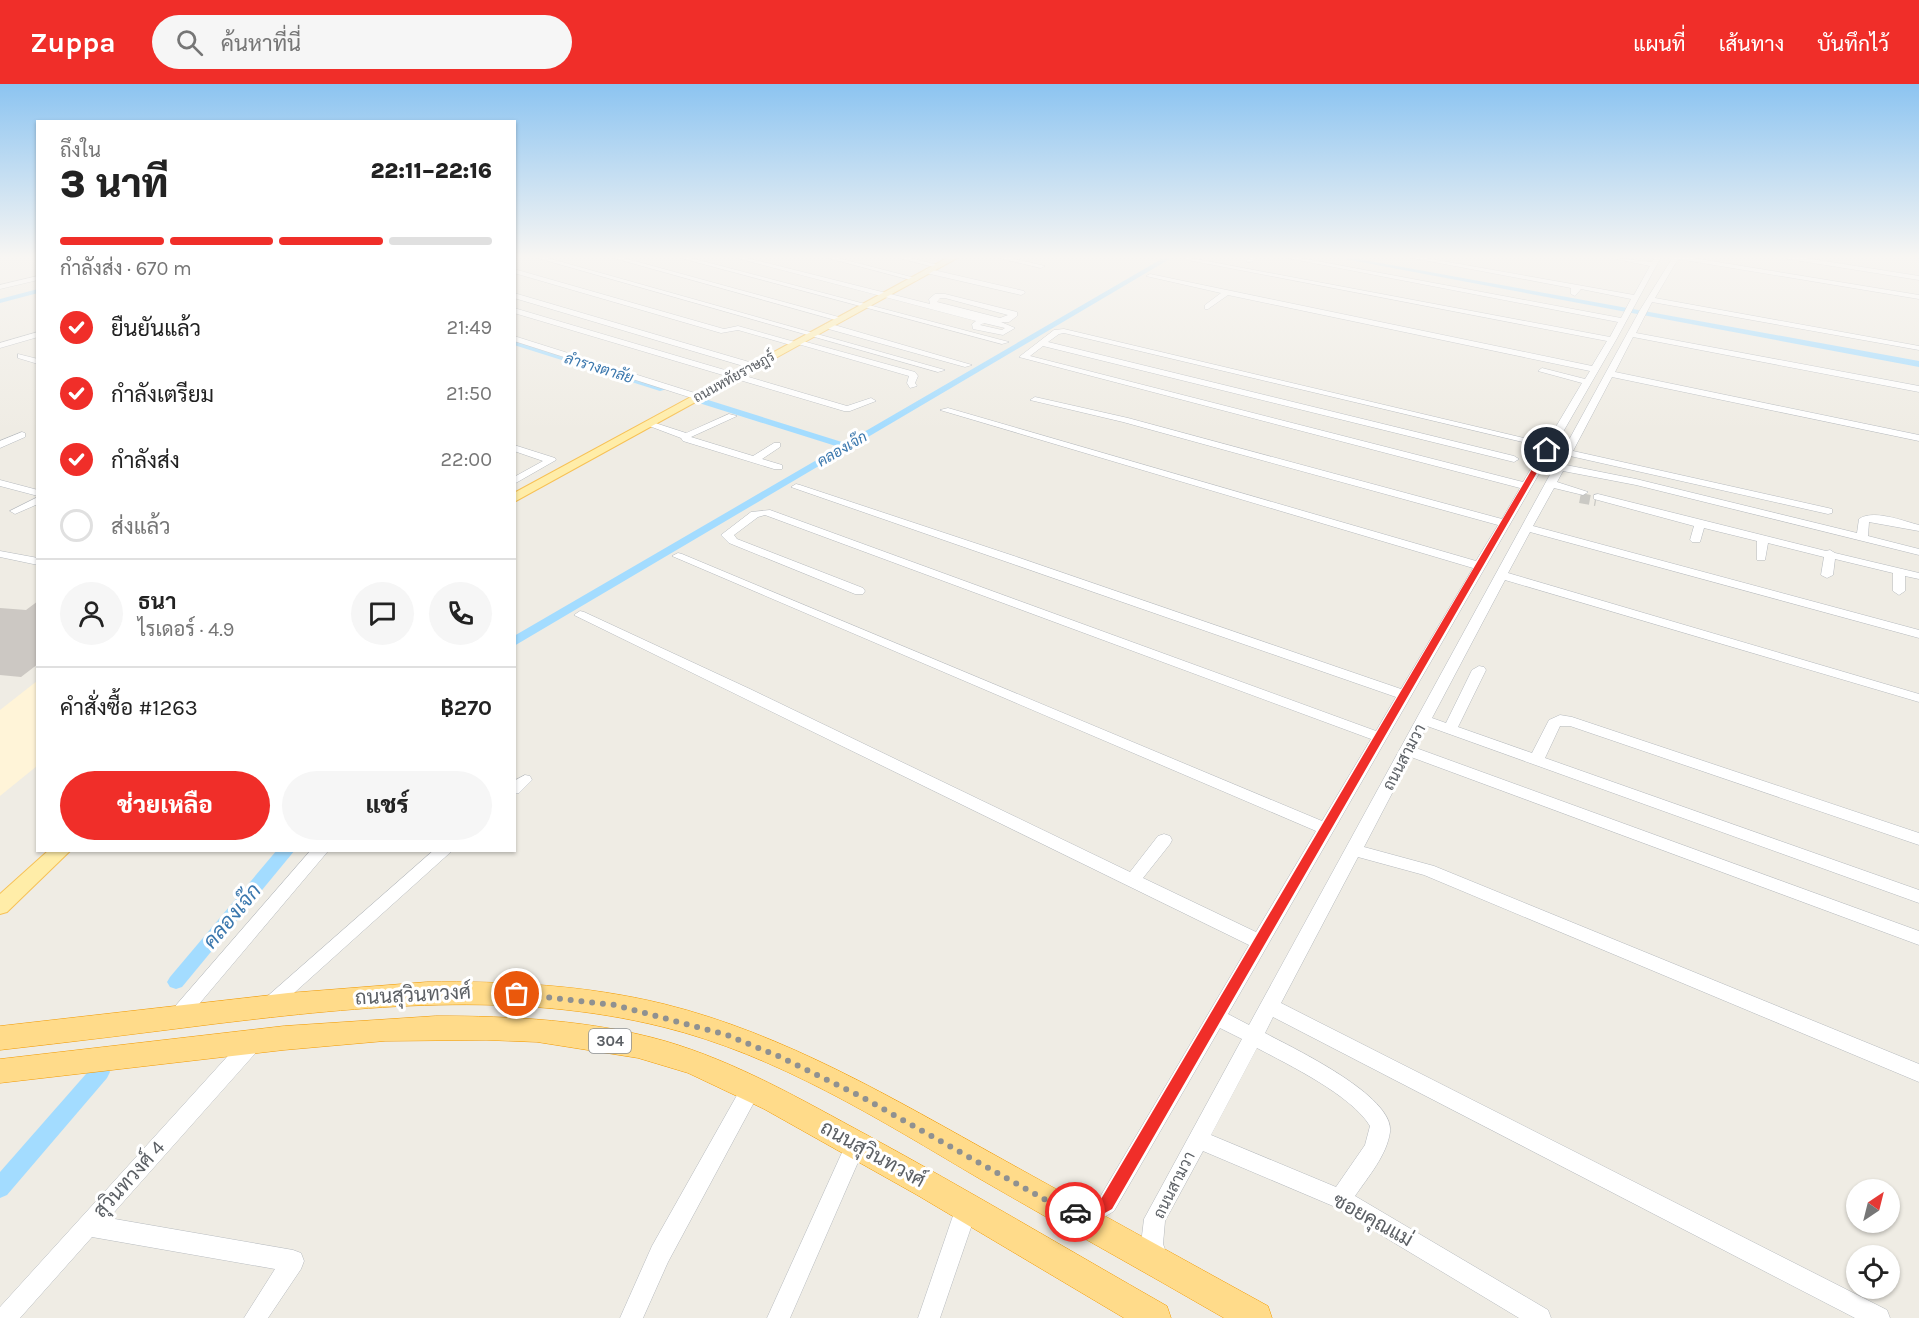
<!DOCTYPE html>
<html lang="th">
<meta charset="utf-8">
<style>
:root{--surface:#fff;--page:#f6f6f6;--text:#222;--muted:#767676;--line:#e0e0e0;--accent:#f02e29}
body{margin:0;font-family:Karla,Sarabun,sans-serif;background:var(--page);color:var(--text);height:100vh;display:flex;flex-direction:column;font-size:22px;white-space:nowrap}
*{box-sizing:border-box;margin:0}
p{font-size:20px;color:var(--muted)}
.icon{flex:none;width:33px;height:33px;fill:none;stroke:currentColor;stroke-width:2;stroke-linecap:round;stroke-linejoin:round}
.map{position:relative;flex:1;overflow:hidden}
.details{position:absolute;left:36px;top:36px;width:480px;height:732px;display:flex;flex-direction:column;background:var(--surface);border-radius:0px;box-shadow:0 2px 4px #0004}
.details>*{flex:none}
.needle{width:39px;rotate:35deg}
.controls{position:absolute;left:1846px;top:1095px;display:grid;gap:12px}
.controls a{display:grid;place-items:center;width:54px;height:54px;border-radius:50%;background:var(--surface);box-shadow:0 2px 4px #0004;font-size:30px}
.pin{position:absolute;display:grid;place-items:center;width:51px;height:51px;color:#fff;margin:-26px;border:3px solid #fff;border-radius:50%;box-shadow:0 2px 6px #0007}
.courier{position:absolute;display:grid;place-items:center;width:60px;height:60px;margin:-30px;border:4px solid #f02e29;border-radius:50%;background:#fff;color:#222;box-shadow:0 2px 8px #0007}
.summary em{font-style:normal;font-weight:800}
.summary div{display:flex;flex-direction:column-reverse}
.summary{display:flex;align-items:center;justify-content:space-between;height:102px;padding:0 24px}
h1{font-size:39px;font-weight:800;line-height:45px}
.bar{display:grid;grid-template-columns:repeat(4,1fr);gap:9px 6px;align-content:center;height:72px;padding:0 24px}
.bar i{height:8px;border-radius:4px;background:var(--line)}
.bar .active{background:var(--accent)}
.bar p{grid-column:span 4}
.line{display:flex;align-items:center;gap:15px;padding:0 24px;border-top:2px solid var(--line)}
.line div{flex:1}
.round{display:grid;place-items:center;flex:none;width:63px;height:63px;border-radius:32px;background:var(--page)}
ol{padding:0 24px;list-style:none}
li{display:flex;align-items:center;gap:18px;height:66px}
li p{margin-inline-start:auto}
li .icon{padding:6px;border-radius:50%;background:var(--accent);color:#fff;stroke-width:4}
li:last-child{color:var(--muted)}
li i{width:33px;height:33px;border:3px solid var(--line);border-radius:50%}
.action{display:flex;gap:12px;margin-top:auto;padding:12px 24px}
.action a{flex:1;height:69px;border-radius:36px;background:var(--accent);color:#fff;font-size:24px;font-weight:800;line-height:69px;text-align:center}
.action a+a{background:var(--page);color:var(--text)}
header{display:flex;align-items:center;gap:36px;box-sizing:border-box;height:84px;padding:0 30px;background:var(--accent);color:#fff}
header strong{font-size:28px}
nav{display:flex;gap:33px;margin-inline-start:auto;font-size:21px}
.search{width:420px;height:54px;background:var(--page);display:flex;align-items:center;gap:15px;box-sizing:border-box;padding:0 21px;border-radius:33px;color:var(--muted);font-size:22px}
.map>svg:first-child{display:block}
.commercial{fill:#fff4d8}
.lines{fill:none;stroke-linecap:round;stroke-linejoin:round}
.canal{fill:#a3dcff;fill-rule:evenodd}
.building{fill:#ccc8c3}
.minor-tunnel{stroke:#cac9c4;stroke-width:10;stroke-dasharray:10 5;stroke-linecap:butt}
.minor-casing{stroke:#b6babe;stroke-width:1}
.major-casing{stroke:#f7c155;stroke-width:2}
.highway-casing{stroke:#f29a00;stroke-width:1}
.minor{fill:#fff;fill-rule:evenodd}
.major{fill:#ffeda8;fill-rule:evenodd}
.highway{fill:#ffdb8a;fill-rule:evenodd}
.route{fill:#f02e29}
.done{stroke:#8f9191;stroke-width:6;stroke-dasharray:0 10.8}
.labels{text-anchor:middle;dominant-baseline:central;stroke-width:6;stroke-linejoin:round;paint-order:stroke}
.far-street-label{font-size:14px;fill:#5c6065;stroke:#fff}
.far-water-label{font-size:15px;font-style:italic;fill:#3a77ad;stroke:#fff}
.shield{fill:#fff;stroke:#8d9093;stroke-width:1.5}
.shield-label{font-size:15px;font-weight:bold;fill:#5c6065}
.street-label{font-size:16px;fill:#5c6065;stroke:#fff}
.near-street-label{font-size:20px;fill:#5c6065;stroke:#fff}
.near-water-label{font-size:21px;font-style:italic;fill:#3a77ad;stroke:#fff}
</style>
<header>
<strong>Zuppa</strong>
<div class="search"><svg class="icon" aria-label="search" viewBox="0 0 24 24"><circle cx="10" cy="10" r="6"/><path d="M15 15l6 6"/></svg>ค้นหาที่นี่</div>
<nav><a>แผนที่</a><a>เส้นทาง</a><a>บันทึกไว้</a></nav>
</header>
<div class="map">
<svg width="1919" height="1234" viewBox="0 0 1919 1234">
<rect width="100%" height="100%" fill="#efece4"/>
<!-- commercial -->
<polygon class="commercial" points="37,597 37,682 0,712 0,626"/>
<g class="lines">
<!-- canal -->
<g class="canal">
<polygon points="1165,173 1173,173 514,562 514,552 839,363 699,319 699,315 705,315 845,359"/>
<polygon points="1334,173 1347,173 1919,277 1919,283"/>
<polygon points="38,205 38,209 0,219 0,215"/>
<polygon points="514,256 666,303 667,305 660,307 514,261"/>
<polygon points="277,766 295,766 182,903 176,905 170,903 167,898 170,893"/>
<polygon points="100,979 107,982 110,988 107,994 7,1111 0,1114 0,1088 93,982"/>
</g>
</g>
<!-- building -->
<polygon class="building" points="38,517 38,580 21,593 0,591 0,524 26,526"/>
<g class="lines">
<!-- minor-tunnel -->
<polyline class="minor-tunnel" points="1580,414 1596,417"/>
<defs>
<g id="minor">
<polygon points="534,173 544,173 945,286 938,288"/>
<polygon points="610,173 620,173 846,235 839,237"/>
<polygon points="677,173 687,173 1009,258 1002,260"/>
<path d="M733,173H743L930,220L929,215L935,210H945L1017,228V232L1009,238H1001L1015,244L1003,251L973,245L972,240L976,237ZM940,214H945L1008,231L1000,234L937,218ZM984,239L1005,244L1002,246L980,241Z"/>
<polygon points="824,173 834,173 919,195 915,197"/>
<polygon points="895,173 906,173 942,182 938,184"/>
<polygon points="995,173 1007,173 1045,182 1041,184"/>
<path d="M1185,173L1610,253L1618,238L1282,173H1295L1621,234L1631,215L1581,205L1575,212L1571,210V204L1407,173H1420L1634,211L1650,182L1607,173L1652,178L1655,173H1661L1616,256L1228,930L1249,941L1640,226L1673,173H1687L1919,211V215L1678,175L1655,214L1919,262V266L1652,218L1636,249L1919,302V308L1633,253L1615,288L1919,351V357L1612,293L1573,367L1828,424L1832,425V429L1828,430L1570,372L1566,381L1636,395L1857,449L1859,435C1873,425 1903,437 1919,441V447L1869,438L1868,452L1919,465V471L1636,401L1563,387L1557,398L1588,408L1583,411L1554,404L1533,442L1919,546V554L1530,448L1508,489L1919,610V618L1505,496L1432,634L1446,639L1472,586L1479,582L1484,583L1486,586L1458,643L1532,669L1549,636L1560,631L1572,633L1919,749V761L1570,642H1560L1545,674L1919,806V819L1427,642L1416,664L1919,847V861L1411,673L1364,763L1434,782L1919,980V998L1424,791L1358,773L1281,919L1887,1226L1890,1234H1855L1273,933L1265,949C1293,964 1395,1012 1390,1048C1387,1071 1368,1093 1355,1112L1548,1226L1551,1234H1519L1333,1122L1203,1067L1165,1137L1163,1160L1169,1176L1166,1184L1158,1187L1150,1184L1141,1160L1144,1135L1242,955L1220,944L1114,1127C1100,1136 1088,1141 1072,1134L1068,1127L1072,1120C1081,1116 1091,1118 1100,1113L1249,861L574,531L580,527L584,528L750,605L1130,788L1158,752L1164,750L1170,752L1172,756L1170,760L1143,794L1256,848L1316,747L672,472L678,469L682,470L1322,737L1371,655L765,431L758,433L734,451L737,455L863,504L865,507L863,510H855L729,459L721,451L751,428L770,426L1376,647L1396,613L791,403L796,400L800,401L1014,472L1401,605L1473,484L940,326L948,324L1476,477L1498,441L1123,338L1030,316L1035,313L1128,334L1502,435L1520,404L1019,273L1054,246L1064,245L1528,355L1533,358L1531,360L1064,249L1059,250L1048,258L1514,372L1519,375L1514,378L1043,262L1030,272L1523,398L1582,299L1538,287L1542,284L1585,295L1590,287L1228,211L1208,225H1205V221L1221,209L1146,192L1150,190L1592,282L1607,257L1188,176ZM1257,964C1289,981 1351,1011 1370,1042L1365,1061L1336,1103L1211,1051Z"/>
<polygon points="1251,173 1258,173 1251,178 1247,178 1247,176"/>
<polygon points="1785,173 1799,173 1919,192 1919,196 1788,175"/>
<polygon points="514,185 724,245 738,242 795,258 799,256 915,288 918,292 915,299 917,302 910,304 907,299 909,292 798,260 794,262 738,246 721,249 514,189"/>
<polygon points="929,185 1024,207 1025,209 1021,211 926,189 926,185"/>
<polygon points="38,192 38,196 0,205 0,201"/>
<polygon points="514,209 756,280 757,282 750,284 514,214"/>
<polygon points="514,224 847,322 871,314 876,317 850,327 844,327 514,229"/>
<polygon points="825,240 831,240 972,281 965,283 825,244"/>
<polygon points="38,248 38,253 0,264 0,259"/>
<polygon points="514,252 701,311 702,313 695,315 514,257"/>
<polygon points="18,270 38,275 38,280 18,274"/>
<polygon points="729,330 737,332 691,353 753,372 774,359 780,359 780,363 762,375 782,381 782,385 774,385 683,357 681,354 644,340 649,337 686,349"/>
<polygon points="22,348 25,349 25,353 0,364 0,357"/>
<polygon points="514,361 555,374 556,376 514,400 514,393 543,377 514,367"/>
<polygon points="0,396 38,406 38,412 0,402"/>
<polygon points="1598,410 1826,467 1830,466 1835,469 1919,489 1919,495 1905,492 1905,507 1899,511 1893,507 1893,489 1835,475 1833,491 1827,494 1821,491 1824,473 1768,459 1765,476 1757,476 1757,457 1704,444 1700,458 1692,458 1690,456 1694,442 1594,415 1594,411"/>
<polygon points="38,413 38,420 15,430 10,427"/>
<polygon points="0,467 38,474 38,481 0,473"/>
<polygon points="525,691 530,692 532,696 519,709 514,710 514,697"/>
<polygon points="311,766 329,766 183,939 177,941 171,939 168,933 171,927"/>
<polygon points="434,766 453,766 274,927 268,930 262,927 259,922 262,917"/>
<polygon points="252,951 259,953 261,959 259,965 109,1134 293,1166 301,1169 304,1177 301,1185 268,1234 244,1234 275,1185 92,1153 20,1234 0,1234 0,1223 245,953"/>
<polygon points="752,994 759,997 762,1003 759,1009 668,1178 643,1234 620,1234 652,1162 745,997"/>
<polygon points="856,1050 863,1053 866,1060 790,1234 767,1234 849,1053"/>
<polygon points="967,1112 974,1116 978,1123 940,1234 918,1234 956,1123 960,1116"/>
</g>
<g id="major">
<polygon points="949,173 959,173 514,418 514,409"/>
<polygon points="49,766 71,766 7,828 0,830 0,810"/>
</g>
<g id="highway">
<path d="M427,898C507,897 586,901 664,920C785,950 894,1015 1002,1075C1090,1124 1179,1173 1268,1222L1272,1234H1224C1143,1187 1061,1142 980,1095C880,1036 777,971 663,943C514,906 364,922 214,940C143,949 71,958 0,966V942L288,909Z"/>
<path d="M436,932C512,932 591,936 665,957C737,978 802,1016 867,1051C968,1106 1067,1165 1167,1222L1171,1234H1124L917,1111L764,1025L688,989L638,974L537,958L486,956L385,957L284,966L0,999V975L284,942Z"/>
</g>
</defs>
<!-- minor casing -->
<use href="#minor" class="minor-casing"/>
<!-- major casing -->
<use href="#major" class="major-casing"/>
<!-- highway casing -->
<use href="#highway" class="highway-casing"/>
<!-- minor -->
<use href="#minor" class="minor"/>
<!-- major -->
<use href="#major" class="major"/>
<!-- highway -->
<use href="#highway" class="highway"/>
</g>
<!-- sky -->
<linearGradient id="sky" x2="0" y2="1"><stop stop-color="#8cc4f1"/><stop offset="0.5" stop-color="#f8f6f3"/><stop offset="1" stop-color="#f8f6f3" stop-opacity="0"/></linearGradient>
<rect width="1919" height="346" fill="url(#sky)"/>
<!-- route -->
<path class="route" d="M1544,365L1550,366L1112,1125C1099,1133 1084,1139 1069,1133L1067,1128L1069,1122L1094,1119L1101,1115Z"/>
<g class="lines">
<!-- done -->
<polyline class="done" points="517,910 615,921 727,951 778,972 860,1012 1067,1128 1075,1128"/>
</g>
<g class="labels">
<!-- far-street labels -->
<g class="far-street-label">
<text transform="translate(734 293) rotate(-29)">ถนนหทัยราษฎร์</text>
</g>
<!-- far-water labels -->
<g class="far-water-label">
<text transform="translate(599 284) rotate(17)">ลำรางตาลัย</text>
<text transform="translate(842 365) rotate(-30)">คลองเจ๊ก</text>
</g>
<!-- shield labels -->
<rect class="shield" x="589" y="945" width="42" height="24" rx="4.5"/>
<g class="shield-label">
<text x="610" y="957">304</text>
</g>
<!-- street labels -->
<g class="street-label">
<text transform="translate(1404 673) rotate(-62)">ถนนสามวา</text>
<text transform="translate(1174 1101) rotate(-63)">ถนนสามวา</text>
</g>
<!-- near-street labels -->
<g class="near-street-label">
<text transform="translate(413 911) rotate(-3)">ถนนสุวินทวงศ์</text>
<text transform="translate(873 1070) rotate(29)">ถนนสุวินทวงศ์</text>
<text transform="translate(129 1095) rotate(-48)">สุวินทวงศ์ 4</text>
<text transform="translate(1373 1136) rotate(29)">ซอยคุณแม่</text>
</g>
<!-- near-water labels -->
<g class="near-water-label">
<text transform="translate(232 832) rotate(-50)">คลองเจ๊ก</text>
</g>
</g>
</svg>
<div class="controls">
<a><svg class="needle" viewBox="-14 -14 28 28"><path d="M0-13l5 13h-10z" fill="#e53935"/><path d="M0 13l5-13h-10z" fill="#767676"/></svg></a>
<a><svg class="icon" aria-label="locate" viewBox="0 0 24 24"><circle cx="12" cy="12" r="6"/><path d="M12 2v4M12 18v4M2 12h4M18 12h4"/></svg></a>
</div>
<div class="pin" style="left:517px;top:910px;background:#ea580c"><svg class="icon" aria-label="bag" viewBox="0 0 24 24"><path d="M5 8h14l-1 12H6zM9 8a3 3 0 0 1 6 0"/></svg></div>
<div class="pin" style="left:1547px;top:366px;background:#1f2937"><svg class="icon" aria-label="home" viewBox="0 0 24 24"><path d="M3 11l9-7 9 7M6 9v11h12V9"/></svg></div>
<div class="courier" style="left:1075px;top:1128px"><svg class="icon" aria-label="car" viewBox="0 0 24 24"><path d="M5 17H2v-5l4-1 3-4h7l3 4 3 1v5h-3M9 17h6M6 11h13"/><circle cx="7" cy="17" r="2"/><circle cx="17" cy="17" r="2"/></svg></div>
<section class="details">
<div class="summary"><div><h1>3 นาที</h1><p>ถึงใน</p></div><em>22:11–22:16</em></div>
<div class="bar"><i class="active"></i><i class="active"></i><i class="active"></i><i></i><p>กำลังส่ง · 670 m</p></div>
<ol>
<li><svg class="icon" aria-label="check" viewBox="0 0 24 24"><path d="M5 12l5 5 9-10"/></svg>ยืนยันแล้ว<p>21:49</p></li>
<li><svg class="icon" aria-label="check" viewBox="0 0 24 24"><path d="M5 12l5 5 9-10"/></svg>กำลังเตรียม<p>21:50</p></li>
<li><svg class="icon" aria-label="check" viewBox="0 0 24 24"><path d="M5 12l5 5 9-10"/></svg>กำลังส่ง<p>22:00</p></li>
<li><i></i>ส่งแล้ว</li>
</ol>
<div class="line" style="height:108px"><a class="round"><svg class="icon" aria-label="person" viewBox="0 0 24 24"><circle cx="12" cy="8" r="4"/><path d="M4 21q1-7 8-7t8 7"/></svg></a><div><b>ธนา</b><p>ไรเดอร์ · 4.9</p></div><a class="round"><svg class="icon" aria-label="chat" viewBox="0 0 24 24"><path d="M4 5h16v11H9l-5 4z"/></svg></a><a class="round"><svg class="icon" aria-label="phone" viewBox="0 0 24 24"><path d="M5 4h4l2 5-3 2q2 4 5 5l2-3 5 2v4C11 20 4 13 5 4z"/></svg></a></div>
<div class="line" style="height:78px"><div>คำสั่งซื้อ #1263</div><b>฿270</b></div>
<div class="action"><a>ช่วยเหลือ</a><a>แชร์</a></div>
</section>
</div>
